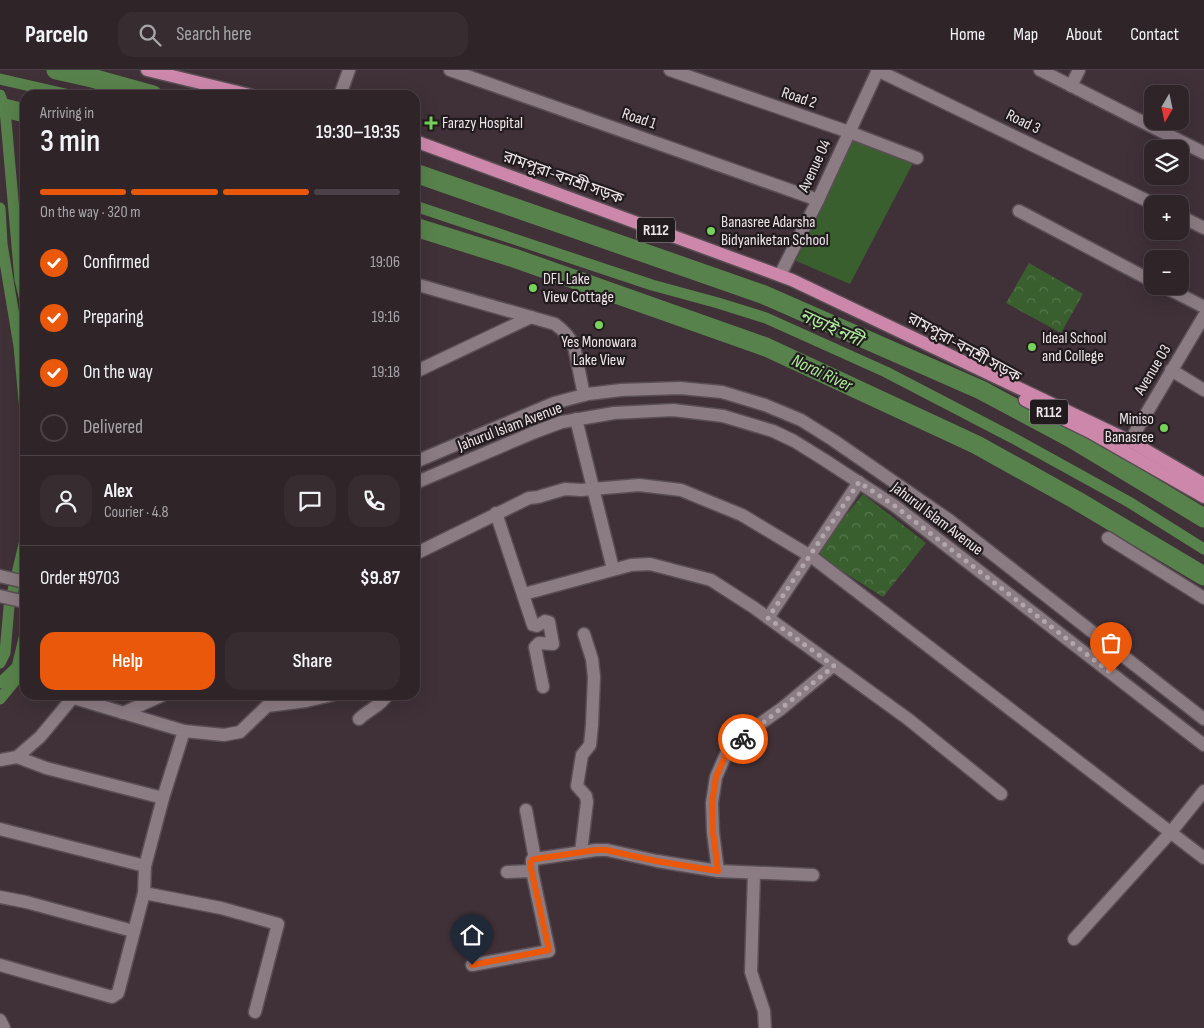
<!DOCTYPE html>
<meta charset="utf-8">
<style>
:root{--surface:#2f2529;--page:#372d31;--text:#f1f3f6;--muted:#a7a5a8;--line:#4a4246;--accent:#ea580c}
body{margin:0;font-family:"Sofia Sans Condensed","Noto Sans Bengali",sans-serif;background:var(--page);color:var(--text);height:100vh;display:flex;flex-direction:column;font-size:19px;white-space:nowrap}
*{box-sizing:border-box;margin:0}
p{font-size:16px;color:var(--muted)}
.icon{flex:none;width:28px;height:28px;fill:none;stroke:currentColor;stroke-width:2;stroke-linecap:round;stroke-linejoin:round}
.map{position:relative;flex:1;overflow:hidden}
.sheet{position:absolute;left:20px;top:20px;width:400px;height:610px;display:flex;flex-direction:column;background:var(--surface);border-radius:15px;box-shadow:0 5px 20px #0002,0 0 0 1px var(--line)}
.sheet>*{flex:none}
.needle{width:32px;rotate:189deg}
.fabs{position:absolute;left:1144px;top:15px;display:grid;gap:10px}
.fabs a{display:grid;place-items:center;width:45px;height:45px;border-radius:10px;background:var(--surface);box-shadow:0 5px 20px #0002,0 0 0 1px var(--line);font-size:25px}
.pin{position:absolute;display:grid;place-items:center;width:42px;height:42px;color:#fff;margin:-51px -21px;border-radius:50% 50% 50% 0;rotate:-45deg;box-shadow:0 0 5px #0007}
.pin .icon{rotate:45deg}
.courier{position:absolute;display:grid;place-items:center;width:50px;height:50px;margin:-25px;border:4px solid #ea580c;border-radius:50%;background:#fff;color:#222;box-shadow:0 1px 6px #0007}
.headline em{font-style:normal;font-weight:600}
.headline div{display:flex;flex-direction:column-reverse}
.headline{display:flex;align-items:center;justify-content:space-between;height:85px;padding:0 20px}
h1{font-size:32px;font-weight:600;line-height:38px}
.bar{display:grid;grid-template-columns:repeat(4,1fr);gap:8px 5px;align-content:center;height:60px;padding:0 20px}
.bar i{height:6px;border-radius:4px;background:var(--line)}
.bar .current{background:var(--accent)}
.bar p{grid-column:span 4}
.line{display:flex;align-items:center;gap:12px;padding:0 20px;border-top:1px solid var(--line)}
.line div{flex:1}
.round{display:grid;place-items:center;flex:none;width:52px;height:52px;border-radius:15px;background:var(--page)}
ol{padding:0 20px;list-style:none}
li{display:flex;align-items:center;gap:15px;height:55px}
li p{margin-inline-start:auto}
li .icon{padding:5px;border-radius:50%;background:var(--accent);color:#fff;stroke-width:4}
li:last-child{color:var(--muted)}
li i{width:28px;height:28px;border:2px solid var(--line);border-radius:50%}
.cta{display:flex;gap:10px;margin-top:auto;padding:10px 20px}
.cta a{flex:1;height:58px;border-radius:15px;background:var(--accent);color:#fff;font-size:20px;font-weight:600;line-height:58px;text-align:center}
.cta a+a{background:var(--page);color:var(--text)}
header{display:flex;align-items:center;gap:30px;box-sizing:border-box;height:70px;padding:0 25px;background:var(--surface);border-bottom:1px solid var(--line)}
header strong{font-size:24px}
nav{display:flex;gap:28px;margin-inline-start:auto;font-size:18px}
.search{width:350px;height:45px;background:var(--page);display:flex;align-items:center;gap:12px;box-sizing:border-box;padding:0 18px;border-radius:15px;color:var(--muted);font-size:19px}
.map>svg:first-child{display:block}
.green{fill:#3a5f2f}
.park{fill:url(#park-crowns)}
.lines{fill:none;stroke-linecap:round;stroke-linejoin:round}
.canal{stroke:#58824b;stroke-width:11}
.river{stroke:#58824b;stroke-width:19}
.minor-casing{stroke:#594e54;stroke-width:15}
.tertiary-casing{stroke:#594e54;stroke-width:15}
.primary-casing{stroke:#594e54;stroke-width:15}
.minor{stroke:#8b7b82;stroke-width:12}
.tertiary{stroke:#8b7b82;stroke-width:12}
.primary{stroke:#cd87aa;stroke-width:12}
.done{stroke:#b1a6ab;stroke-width:5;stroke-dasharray:0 9}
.route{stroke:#ea580c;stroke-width:6}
.poi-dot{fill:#77d259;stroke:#211b1e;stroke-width:2}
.labels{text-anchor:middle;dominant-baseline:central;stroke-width:4.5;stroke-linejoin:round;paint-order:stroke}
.shield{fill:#211b1e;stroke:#b0a8ac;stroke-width:1}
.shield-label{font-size:15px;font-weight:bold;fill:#eee5e9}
.street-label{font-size:16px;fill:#eee5e9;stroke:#211b1e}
.poi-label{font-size:16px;fill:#eee5e9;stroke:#211b1e;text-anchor:start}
.water-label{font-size:18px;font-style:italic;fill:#adeb9b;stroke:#211b1e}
</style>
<header>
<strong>Parcelo</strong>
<div class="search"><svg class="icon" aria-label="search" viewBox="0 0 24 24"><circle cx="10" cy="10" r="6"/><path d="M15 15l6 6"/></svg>Search here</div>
<nav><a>Home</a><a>Map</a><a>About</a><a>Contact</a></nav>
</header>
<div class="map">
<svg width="1204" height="958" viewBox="0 0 1204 958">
<defs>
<pattern id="park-crowns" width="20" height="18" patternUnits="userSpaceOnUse" patternTransform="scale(1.25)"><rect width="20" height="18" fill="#3a5f2f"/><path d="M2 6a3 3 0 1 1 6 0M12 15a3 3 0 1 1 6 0" fill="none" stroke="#57764d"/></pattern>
</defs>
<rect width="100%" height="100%" fill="#3f3137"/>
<!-- green -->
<polygon class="green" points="851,66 913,93 850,214 796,191"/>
<!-- park -->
<g class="park">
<polygon points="1029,193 1083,224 1061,263 1006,233"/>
<polygon points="863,424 926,473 883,527 815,484"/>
</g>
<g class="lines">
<!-- canal -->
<g class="canal">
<polyline points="0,9 70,25"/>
<polyline points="0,25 5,39 20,210 25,230"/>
<polyline points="0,37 25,43"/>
<polyline points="415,136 652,215 718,233 766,248 886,302 1013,368 1129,432 1204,479"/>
<polyline points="0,138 2,174 19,276 25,341"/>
<polyline points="0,593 5,583 9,537 25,470"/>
<polyline points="0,613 17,597 25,564"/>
<polyline points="0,629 23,601 24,596"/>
</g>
<!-- river -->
<g class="river">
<polyline points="56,0 92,8 153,25"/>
<polyline points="0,37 25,43"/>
<polyline points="415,103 762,224 981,320 1071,368 1204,448"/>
<polyline points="415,157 514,188 766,277 977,375 1076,430 1204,506"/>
</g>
<defs>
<g id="minor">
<polyline points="450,0 818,130"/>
<polyline points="670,0 849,62 917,88"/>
<polyline points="877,0 1154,134"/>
<polyline points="1040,0 1204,83"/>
<polyline points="1071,16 1079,0"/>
<polyline points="340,25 349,0"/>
<polyline points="1019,141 1152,211"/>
<polyline points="1180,146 1204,158"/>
<polyline points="780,205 818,130 878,0"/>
<path d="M415,214L555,254C563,260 570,267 574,276L584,325"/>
<polyline points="1163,216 1204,237"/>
<polyline points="1171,300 1204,320"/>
<polyline points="415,302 531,247"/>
<polyline points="576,349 613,499"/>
<polyline points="496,443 533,555 537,556 545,551 549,552 553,574 539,573 535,577 543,617"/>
<polyline points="1108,468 1204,528"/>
<polyline points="415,484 529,428 538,427 565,419 581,420 639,415 681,420 742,445 812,487 1204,788"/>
<polyline points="524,524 631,495 650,494 711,510 753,537 908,649 1001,724"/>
<polyline points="768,548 859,412"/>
<polyline points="74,628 184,661 224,665 240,662 267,636 306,631 332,625"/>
<polyline points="123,643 163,625"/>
<path d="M359,649C369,639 380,637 387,625"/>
<polyline points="17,687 46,698 163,728"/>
<polyline points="0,690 17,687 40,667 75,625"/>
<polyline points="526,740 535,789"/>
<polyline points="0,759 145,796"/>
<polyline points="581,782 587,732 586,726 577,716 582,685 590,675 592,655 594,607 592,589 584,564"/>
<polyline points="532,801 532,790 535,789 596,780 607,780 657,791 718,801 813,805"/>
<polyline points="718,801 713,762 712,733 716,707 727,682 757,656 781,639 833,596"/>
<polyline points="754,803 751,902 764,941 765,958"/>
<polyline points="144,823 221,838 278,854 255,942"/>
<polyline points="0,827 26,832 133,861"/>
<polyline points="1074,869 1171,762 1204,721"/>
<polyline points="0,895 112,927 118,923 144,823 145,796 163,728 184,661"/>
<polyline points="472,895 549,881 532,801 507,802"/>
<polyline points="0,950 4,958"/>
</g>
<g id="tertiary">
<polyline points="1130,371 1204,246"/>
<polyline points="415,392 554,333 588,324 621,320 680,318 722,322 765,335 801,350 833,370 949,450 1204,649"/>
<polyline points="415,413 535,362 562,352 614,343 673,340 723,346 773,361 794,371 823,389 895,436 1204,675"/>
<polyline points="0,506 25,512"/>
<polyline points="0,526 25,532"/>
</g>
<g id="primary">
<polyline points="147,0 250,25"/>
<polyline points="415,71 792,210 1130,371 1204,414"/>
<polyline points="1025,330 1090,362 1204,427"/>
</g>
</defs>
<!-- minor casing -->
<use href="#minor" class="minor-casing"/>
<!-- tertiary casing -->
<use href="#tertiary" class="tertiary-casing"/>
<!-- primary casing -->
<use href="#primary" class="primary-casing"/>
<!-- minor -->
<use href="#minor" class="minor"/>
<!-- tertiary -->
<use href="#tertiary" class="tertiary"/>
<!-- primary -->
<use href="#primary" class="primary"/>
</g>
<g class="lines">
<!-- done -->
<polyline class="done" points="743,669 834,596 768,548 859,412 895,436 1111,603"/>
<!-- route -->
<polyline class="route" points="472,895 549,880 530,794 532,790 535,789 596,780 606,780 656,791 718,801 713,762 712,733 716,707 727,682 743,669"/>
</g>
<!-- markers -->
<g class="poi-dot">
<path d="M428.5 45.5h5v5h5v5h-5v5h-5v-5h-5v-5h5z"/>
<circle cx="711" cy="161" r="5"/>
<circle cx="533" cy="218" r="5"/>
<circle cx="599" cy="255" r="5"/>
<circle cx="1032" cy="277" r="5"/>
<circle cx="1164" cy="358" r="5"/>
</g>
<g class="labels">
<!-- shield labels -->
<g class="shield">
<rect x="637" y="147.5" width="38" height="25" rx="4"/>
<rect x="1030" y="329.5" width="38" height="25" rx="4"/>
</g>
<g class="shield-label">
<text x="656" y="160">R112</text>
<text x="1049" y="342">R112</text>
</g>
<!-- street labels -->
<g class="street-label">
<text transform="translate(799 28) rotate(19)">Road 2</text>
<text transform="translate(639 49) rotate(19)">Road 1</text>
<text transform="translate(1023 52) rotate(26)">Road 3</text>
<text transform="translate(815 96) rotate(-65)">Avenue 04</text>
<text transform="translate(563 108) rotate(20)">রামপুরা-বনশ্রী সড়ক</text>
<text transform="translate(964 278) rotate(29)">রামপুরা-বনশ্রী সড়ক</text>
<text transform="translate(1153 300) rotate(-59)">Avenue 03</text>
<text transform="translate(510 357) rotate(-21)">Jahurul Islam Avenue</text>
<text transform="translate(937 449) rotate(37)">Jahurul Islam Avenue</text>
</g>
<!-- poi labels -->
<g class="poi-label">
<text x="442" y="53">Farazy Hospital</text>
<text x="721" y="152">Banasree Adarsha<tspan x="721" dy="18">Bidyaniketan School</tspan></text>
<text x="543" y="209">DFL Lake<tspan x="543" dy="18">View Cottage</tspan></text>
<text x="1042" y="268">Ideal School<tspan x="1042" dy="18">and College</tspan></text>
<text x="599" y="272" text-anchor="middle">Yes Monowara<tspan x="599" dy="18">Lake View</tspan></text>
<text x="1154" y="349" text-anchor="end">Miniso<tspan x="1154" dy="18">Banasree</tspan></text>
</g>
<!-- water labels -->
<g class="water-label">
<text transform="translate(831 258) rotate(24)">নড়াই নদী</text>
<text transform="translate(822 303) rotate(25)">Norai River</text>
</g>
</g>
</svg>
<div class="fabs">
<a><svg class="needle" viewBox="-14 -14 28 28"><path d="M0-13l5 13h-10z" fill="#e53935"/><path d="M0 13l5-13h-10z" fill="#a7a5a8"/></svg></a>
<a><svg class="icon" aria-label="layers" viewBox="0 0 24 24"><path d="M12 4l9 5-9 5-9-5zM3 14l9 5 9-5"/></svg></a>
<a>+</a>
<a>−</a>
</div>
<div class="pin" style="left:1111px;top:603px;background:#ea580c"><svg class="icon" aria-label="bag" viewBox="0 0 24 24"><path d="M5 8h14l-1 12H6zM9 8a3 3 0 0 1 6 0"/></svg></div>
<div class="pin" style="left:472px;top:895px;background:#1f2937"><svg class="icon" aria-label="home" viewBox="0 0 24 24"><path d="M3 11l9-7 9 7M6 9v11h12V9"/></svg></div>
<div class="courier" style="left:743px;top:669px"><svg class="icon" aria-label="bike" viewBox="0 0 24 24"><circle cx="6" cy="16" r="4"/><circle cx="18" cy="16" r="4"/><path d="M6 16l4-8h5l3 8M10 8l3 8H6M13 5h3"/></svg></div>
<section class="sheet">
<div class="headline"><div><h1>3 min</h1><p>Arriving in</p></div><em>19:30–19:35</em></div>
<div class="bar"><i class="current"></i><i class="current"></i><i class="current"></i><i></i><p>On the way · 320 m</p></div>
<ol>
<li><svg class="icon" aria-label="check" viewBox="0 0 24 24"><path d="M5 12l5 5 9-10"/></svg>Confirmed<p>19:06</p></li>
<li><svg class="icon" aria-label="check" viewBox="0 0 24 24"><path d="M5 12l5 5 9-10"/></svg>Preparing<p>19:16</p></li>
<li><svg class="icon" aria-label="check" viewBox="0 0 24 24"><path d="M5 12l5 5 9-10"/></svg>On the way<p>19:18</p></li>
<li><i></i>Delivered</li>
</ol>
<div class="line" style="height:90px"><a class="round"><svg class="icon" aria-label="person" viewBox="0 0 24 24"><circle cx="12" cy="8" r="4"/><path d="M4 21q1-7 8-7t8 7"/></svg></a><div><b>Alex</b><p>Courier · 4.8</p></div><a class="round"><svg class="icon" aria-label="chat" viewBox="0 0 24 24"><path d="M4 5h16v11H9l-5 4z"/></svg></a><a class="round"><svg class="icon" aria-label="phone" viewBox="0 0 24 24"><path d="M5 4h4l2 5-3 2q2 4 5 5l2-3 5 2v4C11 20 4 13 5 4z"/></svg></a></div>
<div class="line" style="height:65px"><div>Order #9703</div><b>$9.87</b></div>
<div class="cta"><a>Help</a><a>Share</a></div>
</section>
</div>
